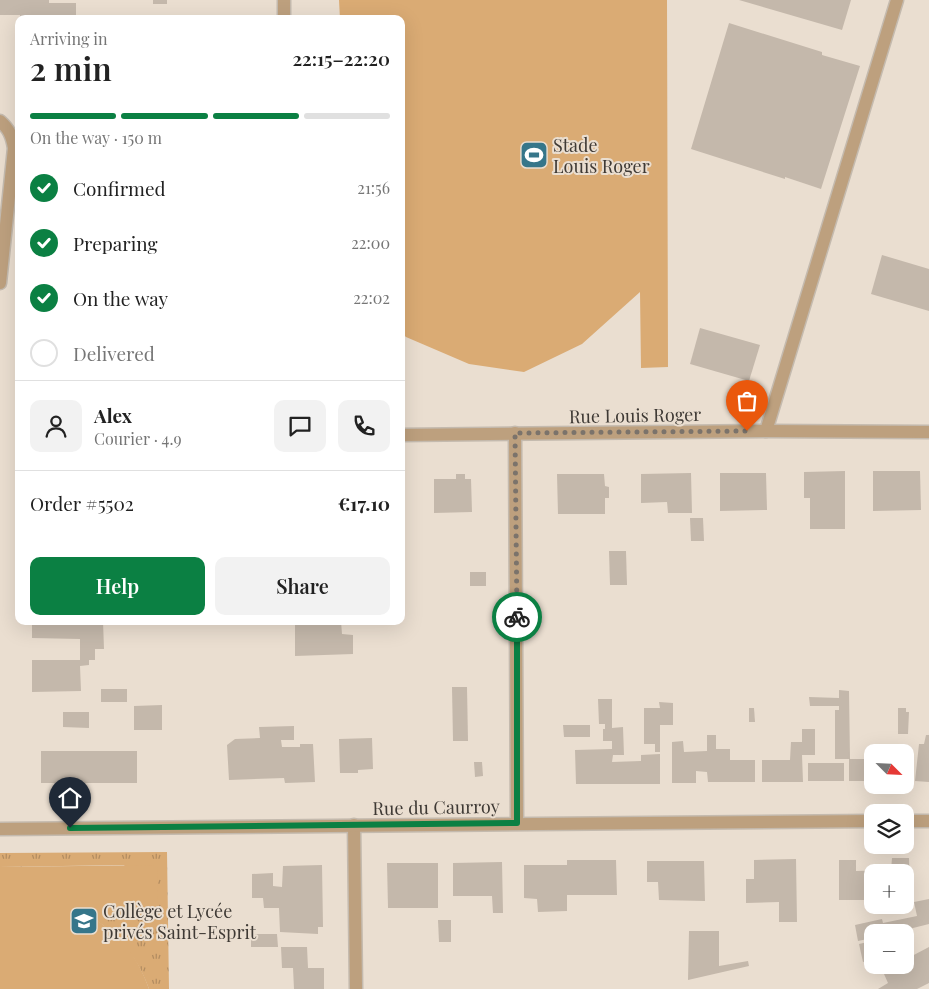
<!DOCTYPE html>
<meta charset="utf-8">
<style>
:root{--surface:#fff;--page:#f2f2f2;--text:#222;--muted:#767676;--line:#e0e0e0;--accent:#0b8043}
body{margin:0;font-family:"Playfair Display",serif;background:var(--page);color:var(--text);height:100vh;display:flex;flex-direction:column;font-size:19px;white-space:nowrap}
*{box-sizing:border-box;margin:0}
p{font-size:16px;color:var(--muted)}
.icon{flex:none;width:28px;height:28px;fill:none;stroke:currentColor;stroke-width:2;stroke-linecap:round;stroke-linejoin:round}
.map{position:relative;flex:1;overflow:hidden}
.sheet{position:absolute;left:15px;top:15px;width:390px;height:610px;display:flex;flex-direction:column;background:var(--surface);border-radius:10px;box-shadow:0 5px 20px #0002}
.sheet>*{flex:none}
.needle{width:32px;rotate:114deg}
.fabs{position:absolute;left:864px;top:744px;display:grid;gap:10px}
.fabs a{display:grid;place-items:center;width:50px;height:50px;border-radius:10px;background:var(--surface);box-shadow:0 5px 20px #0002;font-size:25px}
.pin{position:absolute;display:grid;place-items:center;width:42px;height:42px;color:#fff;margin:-51px -21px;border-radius:50% 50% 50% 0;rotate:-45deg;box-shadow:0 0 5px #0007}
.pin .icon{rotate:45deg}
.courier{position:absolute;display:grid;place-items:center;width:50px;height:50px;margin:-25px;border:4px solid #0b8043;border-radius:50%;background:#fff;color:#222;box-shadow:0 1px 6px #0007}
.headline em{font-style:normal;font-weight:600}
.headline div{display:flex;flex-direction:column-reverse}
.headline{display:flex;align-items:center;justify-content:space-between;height:85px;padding:0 15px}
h1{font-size:32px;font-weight:600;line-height:38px}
.bar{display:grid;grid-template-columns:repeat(4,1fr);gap:8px 5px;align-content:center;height:60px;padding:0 15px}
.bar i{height:6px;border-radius:4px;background:var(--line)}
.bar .selected{background:var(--accent)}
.bar p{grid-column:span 4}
.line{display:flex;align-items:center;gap:12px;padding:0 15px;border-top:1px solid var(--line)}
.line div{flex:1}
.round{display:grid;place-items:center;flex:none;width:52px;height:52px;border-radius:10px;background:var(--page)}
ol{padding:0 15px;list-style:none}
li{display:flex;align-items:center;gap:15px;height:55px}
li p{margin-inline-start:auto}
li .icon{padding:5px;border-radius:50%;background:var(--accent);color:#fff;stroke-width:4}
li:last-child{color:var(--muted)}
li i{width:28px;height:28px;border:2px solid var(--line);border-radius:50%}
.cta{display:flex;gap:10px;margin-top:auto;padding:10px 15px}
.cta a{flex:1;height:58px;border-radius:10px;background:var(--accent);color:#fff;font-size:20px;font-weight:600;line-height:58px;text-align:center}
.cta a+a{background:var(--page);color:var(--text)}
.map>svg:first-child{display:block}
.grass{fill:url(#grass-tufts)}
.pitch{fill:#daab74}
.building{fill:#c4b8ab}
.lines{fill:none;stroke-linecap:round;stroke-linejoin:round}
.lane-casing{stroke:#c4baae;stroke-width:15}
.street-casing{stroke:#c4baae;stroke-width:15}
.lane{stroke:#bda07e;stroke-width:12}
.street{stroke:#bda07e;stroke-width:12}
.done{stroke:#7b736b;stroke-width:5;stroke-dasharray:0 9}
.route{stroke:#0b8043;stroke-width:6}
.labels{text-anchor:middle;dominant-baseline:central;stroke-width:4;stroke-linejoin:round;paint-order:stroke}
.poi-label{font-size:18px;fill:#3f3a35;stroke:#eaded0;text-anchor:start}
.street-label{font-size:18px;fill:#3f3a35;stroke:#eaded0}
</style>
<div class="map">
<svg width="929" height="989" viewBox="0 0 929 989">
<defs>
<pattern id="grass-tufts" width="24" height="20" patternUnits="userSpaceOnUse" patternTransform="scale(1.25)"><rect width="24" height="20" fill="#daab74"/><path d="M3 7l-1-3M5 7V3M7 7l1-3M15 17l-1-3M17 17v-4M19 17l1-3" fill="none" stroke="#b28c60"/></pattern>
</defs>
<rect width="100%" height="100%" fill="#eaded0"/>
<!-- grass -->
<path class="grass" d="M167,852L169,989H149C137,954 113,929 82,911H157L124,865L0,867V853Z"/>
<!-- pitch -->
<g class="pitch">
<polygon points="339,0 667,0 668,367 641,368 640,292 582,344 524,372 469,364 406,337 401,332 401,19 340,19"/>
<path d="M158,865L157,911H83C116,932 136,951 149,989H0V867Z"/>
</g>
<!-- building -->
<g class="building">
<polygon points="0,0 49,0 49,3 76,3 76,19 21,19 20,15 0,15"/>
<rect x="153" y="0" width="14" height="4"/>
<polygon points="739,0 851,0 842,30"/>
<rect x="208" y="15" width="29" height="4"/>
<polygon points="729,23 822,52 822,55 860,66 821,189 785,177 785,179 691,149"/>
<polygon points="882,255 929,269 929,311 871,294"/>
<polygon points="700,328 760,345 749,381 690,364"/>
<polygon points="845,471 845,529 810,529 810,498 804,498 804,472"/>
<polygon points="873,471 920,471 921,510 873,511"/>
<polygon points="691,473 692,513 668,513 667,502 641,503 641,474"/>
<polygon points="720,473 766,473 767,510 720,511"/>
<polygon points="456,474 465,474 465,479 471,479 472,512 434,513 434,479 456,479"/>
<polygon points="557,474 604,474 605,486 609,487 609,498 605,498 605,514 558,514"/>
<polygon points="690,518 703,518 704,541 691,541"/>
<polygon points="609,551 626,551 627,585 610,585"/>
<rect x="470" y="572" width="16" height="14"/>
<polygon points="32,621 103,621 104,649 95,649 95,660 89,660 89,665 80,666 81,691 32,692 32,660 80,660 80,639 32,638"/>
<polygon points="295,621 341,621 342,634 353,635 353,654 295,656"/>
<polygon points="452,687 467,687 468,741 453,741"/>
<rect x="101" y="689" width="26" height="13"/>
<polygon points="839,690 849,691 850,759 872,759 872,781 849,781 849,759 835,759 835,710 839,710 839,706 810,706 809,697 839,698"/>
<polygon points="598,699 612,699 612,728 623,727 624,755 613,755 612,762 641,761 641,755 660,754 660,784 576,784 575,750 612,749 612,741 603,741 603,729 605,729 605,724 599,724"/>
<polygon points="659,702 673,703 673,725 660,725 660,752 655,752 655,744 644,744 644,708 660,708"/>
<polygon points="162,705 162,730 134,730 134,706"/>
<polygon points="749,708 754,708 755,722 749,722"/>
<polygon points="898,708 906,708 906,712 909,712 908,734 898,734"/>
<polygon points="63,712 89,712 89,728 63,727"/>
<polygon points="563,725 590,725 590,737 564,737"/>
<polygon points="294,726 294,740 281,740 282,747 300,747 300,744 313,744 315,782 285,783 284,778 229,780 227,745 235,739 260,738 259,727"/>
<polygon points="802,729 815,729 815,755 802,755 803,782 762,782 762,760 790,760 791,742 802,742"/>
<polygon points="707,735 716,735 716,749 730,749 730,760 755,760 755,782 708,782 707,772 696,771 696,783 672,783 672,742 683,741 684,752 707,751"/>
<polygon points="926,735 929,735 929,782 915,781 919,744 924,744"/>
<polygon points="372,738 373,769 358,770 358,773 340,773 339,739"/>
<rect x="41" y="751" width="96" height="32"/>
<polygon points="474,762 482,762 483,776 475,777"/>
<rect x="808" y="763" width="36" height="18"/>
<polygon points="892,858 909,858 910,888 905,889 905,872 872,872 872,900 839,900 839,860 856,860 856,871 891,870"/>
<polygon points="796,859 797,922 779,922 779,902 746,903 746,879 754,879 754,860"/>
<polygon points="567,860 616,860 617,895 567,895 567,911 538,912 537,899 524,898 524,865 567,865"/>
<polygon points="647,861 704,861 705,901 659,900 658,882 647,882"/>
<polygon points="502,862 503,913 493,913 492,896 453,896 453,863"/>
<polygon points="387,863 438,863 438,908 388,908"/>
<polygon points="322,865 323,927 318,927 318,934 280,932 279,908 264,908 263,898 252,898 252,874 273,873 273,886 282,887 283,866"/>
<polygon points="929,899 929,924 901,931 901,932 872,932 872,938 858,941 855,925 882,919 883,923 917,916 914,902"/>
<polygon points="438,920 451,920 451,942 439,942"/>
<polygon points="689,931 719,931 719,966 748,961 749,966 688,980"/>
<polygon points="251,934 277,934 278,947 251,947"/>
<polygon points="872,941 872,960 863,962 859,944"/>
<polygon points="905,943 910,957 929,947 929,983 917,989 878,989 888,983 884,974 899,965 905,965"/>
<polygon points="281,947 307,947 308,968 324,968 324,989 294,989 293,968 282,968"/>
</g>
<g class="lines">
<defs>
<polyline id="lane" points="766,431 897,0"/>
<g id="street">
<polyline points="284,0 284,19"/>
<path d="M0,121C9,129 12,136 14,148L0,283"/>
<polyline points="515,433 517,823"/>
<polyline points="401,435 766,431 929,432"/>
<polyline points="905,821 929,821"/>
<polyline points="354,825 356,989"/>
<polyline points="0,829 872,821"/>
</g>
</defs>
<!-- lane casing -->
<use href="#lane" class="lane-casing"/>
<!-- street casing -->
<use href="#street" class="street-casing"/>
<!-- lane -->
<use href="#lane" class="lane"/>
<!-- street -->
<use href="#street" class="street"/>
</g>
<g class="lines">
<!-- done -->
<polyline class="done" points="517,617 515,433 747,431"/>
<!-- route -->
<polyline class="route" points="70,828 517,823 517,617"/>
</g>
<!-- icons -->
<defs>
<symbol id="stadium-square" viewBox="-11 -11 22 22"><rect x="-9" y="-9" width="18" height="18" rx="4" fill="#36768a" stroke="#eaded0"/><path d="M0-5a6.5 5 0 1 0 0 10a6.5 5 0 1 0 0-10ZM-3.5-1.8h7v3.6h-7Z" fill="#fff"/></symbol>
<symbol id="school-square" viewBox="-11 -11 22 22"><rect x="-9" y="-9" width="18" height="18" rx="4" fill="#36768a" stroke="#eaded0"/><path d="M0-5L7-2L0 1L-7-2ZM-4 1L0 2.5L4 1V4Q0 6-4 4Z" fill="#fff"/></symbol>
</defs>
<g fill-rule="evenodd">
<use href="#stadium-square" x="518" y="139" width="32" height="32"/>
<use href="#school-square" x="68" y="905" width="32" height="32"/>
</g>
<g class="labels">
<!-- poi labels -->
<g class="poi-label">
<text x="553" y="145">Stade<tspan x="553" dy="21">Louis Roger</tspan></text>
<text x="103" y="911">Collège et Lycée<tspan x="103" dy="21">privés Saint-Esprit</tspan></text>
</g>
<!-- street labels -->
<g class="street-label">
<text transform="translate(635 415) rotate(-1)">Rue Louis Roger</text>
<text transform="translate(436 807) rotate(-1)">Rue du Caurroy</text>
</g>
</g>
</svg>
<div class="fabs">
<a><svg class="needle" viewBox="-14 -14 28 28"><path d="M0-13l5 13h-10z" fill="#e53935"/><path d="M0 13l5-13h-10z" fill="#767676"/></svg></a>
<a><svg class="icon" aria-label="layers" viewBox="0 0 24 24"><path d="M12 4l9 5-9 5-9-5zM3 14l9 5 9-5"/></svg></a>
<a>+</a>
<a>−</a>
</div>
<div class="pin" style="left:747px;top:431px;background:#ea580c"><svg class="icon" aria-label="bag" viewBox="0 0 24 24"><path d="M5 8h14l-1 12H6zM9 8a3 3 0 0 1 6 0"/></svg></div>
<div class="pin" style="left:70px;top:828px;background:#1f2937"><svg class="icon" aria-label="home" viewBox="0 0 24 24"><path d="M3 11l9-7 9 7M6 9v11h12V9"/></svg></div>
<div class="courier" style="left:517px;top:617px"><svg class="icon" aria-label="bike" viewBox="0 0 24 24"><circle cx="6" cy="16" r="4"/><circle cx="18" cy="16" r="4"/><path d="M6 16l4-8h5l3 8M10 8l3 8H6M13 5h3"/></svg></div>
<section class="sheet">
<div class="headline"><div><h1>2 min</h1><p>Arriving in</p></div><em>22:15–22:20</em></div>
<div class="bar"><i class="selected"></i><i class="selected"></i><i class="selected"></i><i></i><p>On the way · 150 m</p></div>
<ol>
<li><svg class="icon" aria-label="check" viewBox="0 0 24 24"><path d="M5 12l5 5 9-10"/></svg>Confirmed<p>21:56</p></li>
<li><svg class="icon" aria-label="check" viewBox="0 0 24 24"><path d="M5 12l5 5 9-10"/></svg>Preparing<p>22:00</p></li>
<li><svg class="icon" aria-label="check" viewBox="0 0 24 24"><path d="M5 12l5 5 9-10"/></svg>On the way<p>22:02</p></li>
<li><i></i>Delivered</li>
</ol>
<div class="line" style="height:90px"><a class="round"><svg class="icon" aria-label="person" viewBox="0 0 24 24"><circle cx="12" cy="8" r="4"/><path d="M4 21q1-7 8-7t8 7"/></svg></a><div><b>Alex</b><p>Courier · 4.9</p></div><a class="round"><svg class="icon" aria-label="chat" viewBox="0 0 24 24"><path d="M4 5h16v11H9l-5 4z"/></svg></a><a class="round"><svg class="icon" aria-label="phone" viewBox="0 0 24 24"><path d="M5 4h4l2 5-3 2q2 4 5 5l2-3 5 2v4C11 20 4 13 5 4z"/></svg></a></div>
<div class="line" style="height:65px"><div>Order #5502</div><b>€17.10</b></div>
<div class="cta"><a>Help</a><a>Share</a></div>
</section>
</div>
